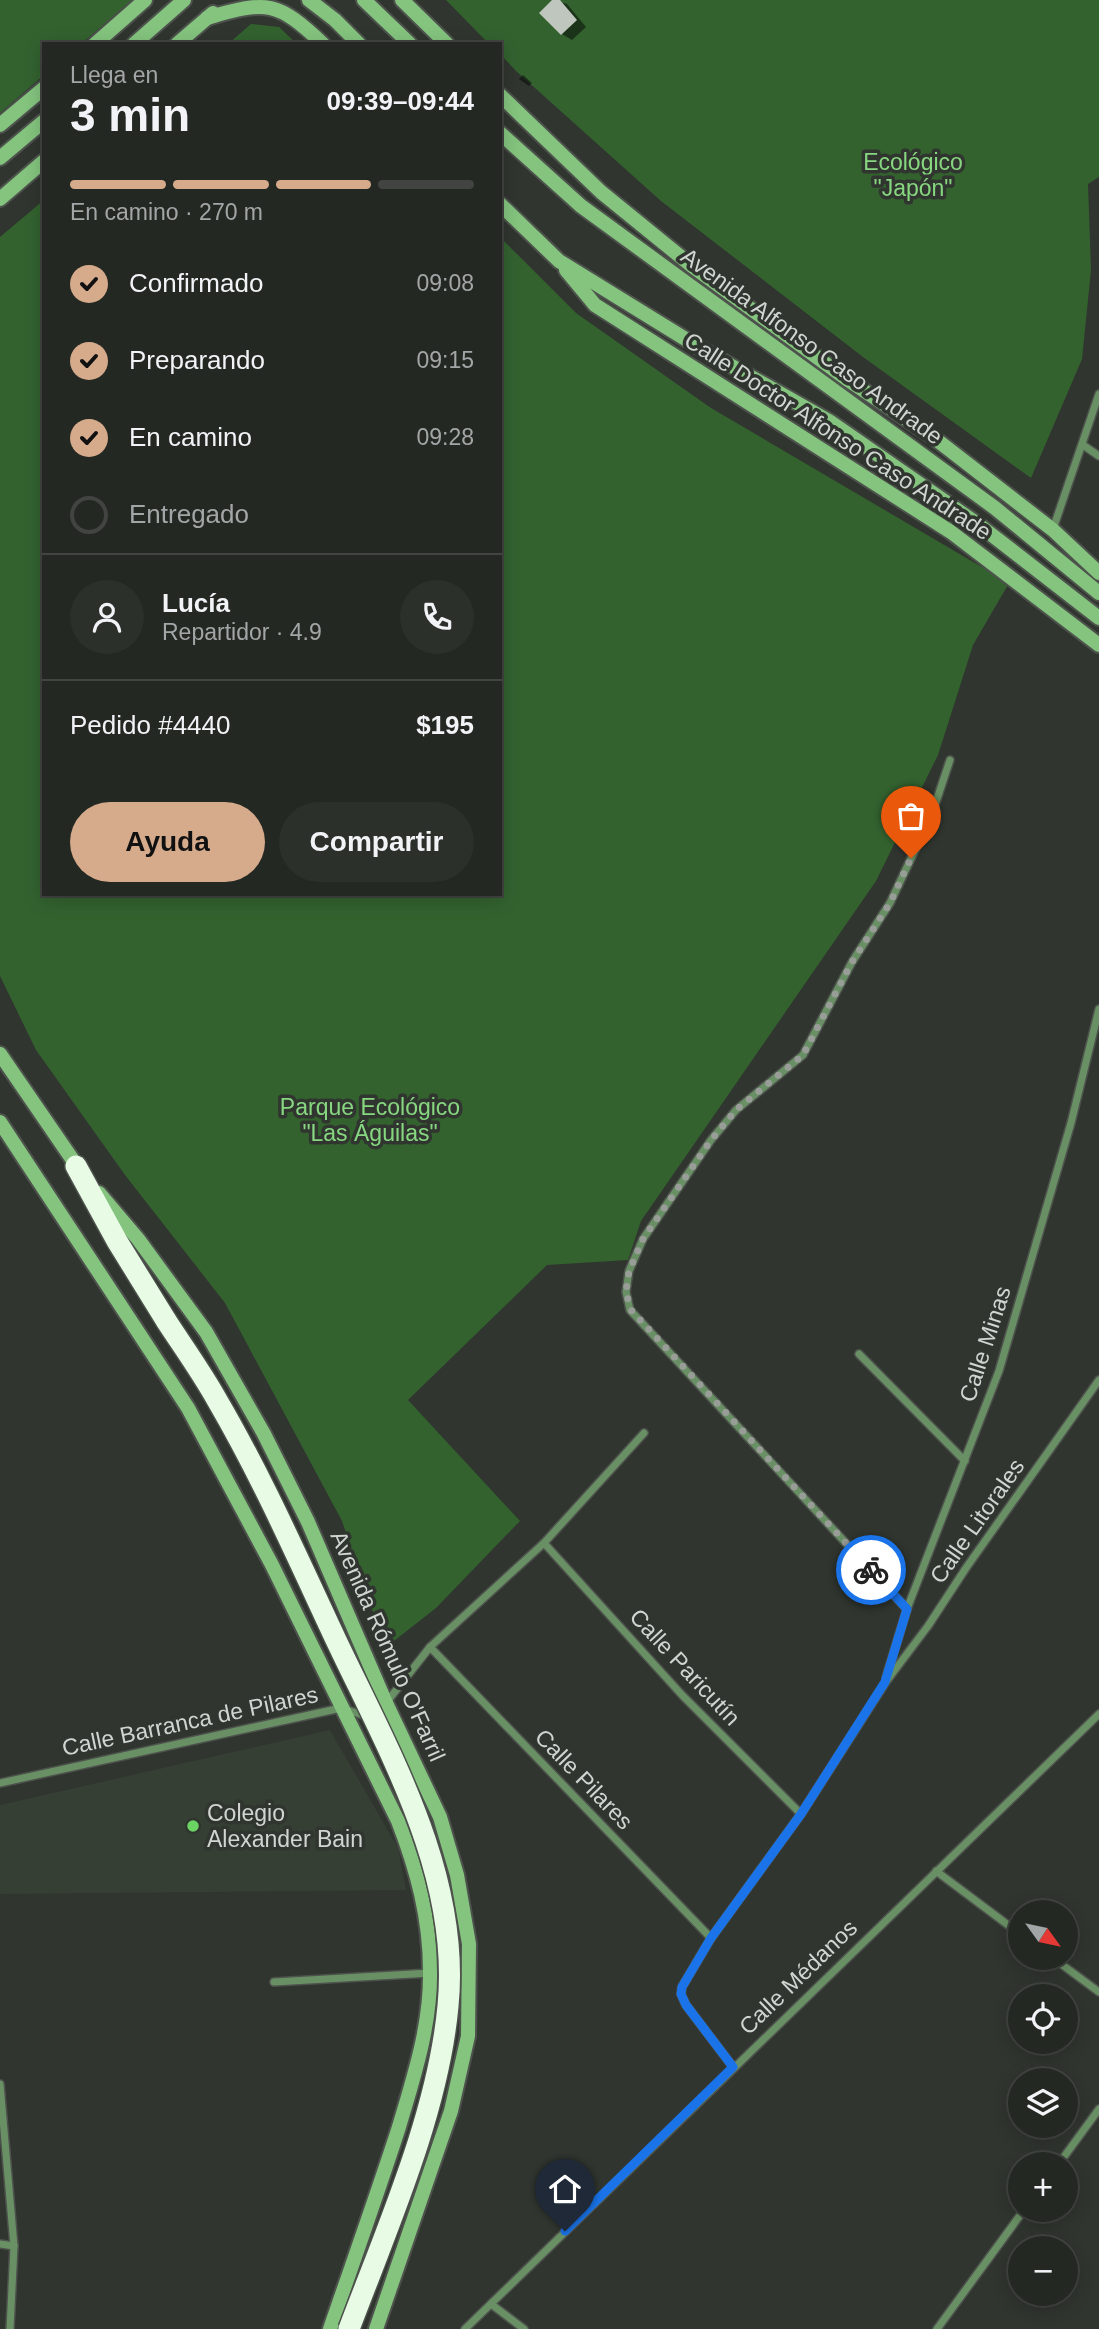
<!DOCTYPE html>
<html lang="es">
<meta charset="utf-8">
<style>
:root{--surface:#242823;--page:#2c302b;--text:#f1f3f6;--muted:#a3a6a6;--line:#414441;--accent:#d6ab8b}
body{margin:0;font-family:Helvetica,sans-serif;background:var(--page);color:var(--text);height:100vh;display:flex;flex-direction:column;font-size:26px;white-space:nowrap}
*{box-sizing:border-box;margin:0}
p{font-size:23px;color:var(--muted)}
.icon{flex:none;width:38px;height:38px;fill:none;stroke:currentColor;stroke-width:2;stroke-linecap:round;stroke-linejoin:round}
.map{position:relative;flex:1;overflow:hidden}
.side{position:absolute;left:42px;top:42px;width:460px;height:854px;display:flex;flex-direction:column;background:var(--surface);border-radius:0px;box-shadow:0 4px 18px #0003,0 0 0 2px var(--line)}
.side>*{flex:none}
.needle{width:46px;rotate:123deg}
.fabs{position:absolute;left:1008px;top:1900px;display:grid;gap:14px}
.fabs a{display:grid;place-items:center;width:70px;height:70px;border-radius:50%;background:var(--surface);box-shadow:0 4px 18px #0003,0 0 0 2px var(--line);font-size:35px}
.pin{position:absolute;display:grid;place-items:center;width:60px;height:60px;color:#fff;margin:-72px -30px;border-radius:50% 50% 50% 0;rotate:-45deg;box-shadow:0 0 7px #0007}
.pin .icon{rotate:45deg}
.courier{position:absolute;display:grid;place-items:center;width:70px;height:70px;margin:-35px;border:5px solid #1a73e8;border-radius:50%;background:#fff;color:#222;box-shadow:0 2px 9px #0007}
.summary em{font-style:normal;font-weight:700}
.summary div{display:flex;flex-direction:column-reverse}
.summary{display:flex;align-items:center;justify-content:space-between;height:119px;padding:0 28px}
h1{font-size:46px;font-weight:700;line-height:52px}
.bar{display:grid;grid-template-columns:repeat(4,1fr);gap:10px 7px;align-content:center;height:84px;padding:0 28px}
.bar i{height:9px;border-radius:5px;background:var(--line)}
.bar .on{background:var(--accent)}
.bar p{grid-column:span 4}
.line{display:flex;align-items:center;gap:18px;padding:0 28px;border-top:2px solid var(--line)}
.line div{flex:1}
.round{display:grid;place-items:center;flex:none;width:74px;height:74px;border-radius:37px;background:var(--page)}
ol{padding:0 28px;list-style:none}
li{display:flex;align-items:center;gap:21px;height:77px}
li p{margin-inline-start:auto}
li .icon{padding:7px;border-radius:50%;background:var(--accent);color:#111;stroke-width:4}
li:last-child{color:var(--muted)}
li i{width:38px;height:38px;border:4px solid var(--line);border-radius:50%}
.button{display:flex;gap:14px;margin-top:auto;padding:14px 28px}
.button a{flex:1;height:80px;border-radius:42px;background:var(--accent);color:#111;font-size:28px;font-weight:700;line-height:80px;text-align:center}
.button a+a{background:var(--page);color:var(--text)}
.map>svg:first-child{display:block}
.built{fill:#353f34}
.green{fill:#33622f}
.shadow{fill:#0007}
.building{fill:#bfc6be}
.lines{fill:none;stroke-linecap:round;stroke-linejoin:round}
.street-casing{stroke:#4d524c;stroke-width:10}
.secondary-casing{stroke:#4d524c;stroke-width:18}
.highway-casing{stroke:#4d524c;stroke-width:24}
.street{stroke:#699064;stroke-width:7}
.secondary{stroke:#84c47e;stroke-width:14}
.highway{stroke:#e7fbe5;stroke-width:21}
.highway-bridge-casing{stroke:#4d524c;stroke-width:24;stroke-linecap:butt}
.highway-bridge{stroke:#e7fbe5;stroke-width:21}
.done{stroke:#999d98;stroke-width:7;stroke-dasharray:0 12.6}
.route{stroke:#1a73e8;stroke-width:9}
.poi-dot{fill:#6bd363;stroke:#30352f;stroke-width:2.5}
.labels{text-anchor:middle;dominant-baseline:central;stroke-width:7;stroke-linejoin:round;paint-order:stroke}
.park-label{font-size:23px;fill:#87d780;stroke:#30352f}
.street-label{font-size:23px;fill:#d1d5d1;stroke:#30352f}
.poi-label{font-size:23px;fill:#d1d5d1;stroke:#30352f;text-anchor:start}
</style>
<div class="map">
<svg width="1099" height="2329" viewBox="0 0 1099 2329">
<rect width="100%" height="100%" fill="#30352f"/>
<!-- built -->
<polygon class="built" points="330,1730 398,1848 406,1890 0,1894 0,1805"/>
<!-- green -->
<g class="green">
<polygon points="0,0 132,0 81,44 44,44 44,75 0,113"/>
<polygon points="446,0 1099,0 1099,177 1088,184 1091,270 1082,359 1031,478 863,357 661,201 516,71 501,55 500,44 489,44"/>
<polygon points="251,24 279,27 297,44 228,44"/>
<polygon points="44,200 44,894 500,894 501,238 576,313 711,408 1009,583 973,645 938,755 876,881 641,1221 628,1260 547,1265 408,1400 520,1521 436,1608 385,1648 342,1521 225,1303 125,1175 36,1050 0,976 0,237"/>
</g>
<!-- shadow -->
<g class="shadow">
<polygon points="554,0 567,4 586,27 572,40 562,34"/>
<polygon points="523,75 532,83 529,86 519,79"/>
</g>
<!-- building -->
<polygon class="building" points="552,0 560,0 577,20 561,35 539,13"/>
<g class="lines">
<defs>
<g id="street">
<polyline points="1083,445 1099,456"/>
<polyline points="1053,529 1099,394"/>
<polyline points="859,1354 965,1461"/>
<polyline points="544,1543 682,1695 801,1814"/>
<polyline points="907,1609 630,1310 626,1292 629,1271 643,1239 711,1140 736,1110 803,1055 852,962 890,903 932,814 950,760"/>
<polyline points="430,1647 711,1938"/>
<polyline points="886,1678 907,1609 999,1371 1071,1123 1099,1009"/>
<polyline points="386,1703 430,1647 544,1543 644,1433"/>
<polyline points="0,1783 341,1708 369,1717"/>
<polyline points="936,1871 1020,1934"/>
<polyline points="1053,1958 1099,1992"/>
<polyline points="274,1982 430,1973"/>
<polyline points="733,2067 686,2005 681,1994 682,1987 711,1938 801,1814 885,1683 928,1626 966,1568 1099,1380"/>
<polyline points="0,2084 14,2246 10,2329"/>
<polyline points="1058,2165 1099,2109"/>
<polyline points="0,2244 14,2246"/>
<polyline points="491,2304 524,2329"/>
<polyline points="465,2329 1099,1714"/>
<polyline points="937,2329 1024,2210"/>
</g>
<g id="secondary">
<polyline points="309,0 335,20 359,44"/>
<polyline points="364,0 410,44"/>
<polyline points="402,0 447,44"/>
<path d="M207,18C268,0 277,1 323,44"/>
<polyline points="95,44 145,0"/>
<polyline points="134,44 184,0"/>
<polyline points="177,44 213,13"/>
<polyline points="500,95 601,192 692,266 848,380 933,437 1053,530 1099,573"/>
<polyline points="0,125 44,88"/>
<polyline points="500,133 581,206 995,508 1099,593"/>
<polyline points="0,158 44,121"/>
<polyline points="0,199 44,161"/>
<polyline points="500,204 559,261 700,348 829,421 979,525 1099,618"/>
<polyline points="566,270 595,305 951,532 1099,645"/>
<polyline points="0,1054 81,1172"/>
<path d="M0,1122L188,1408L272,1565L398,1821C417,1870 430,1918 430,1971C431,2025 414,2076 399,2127C377,2195 353,2262 330,2329"/>
<polyline points="99,1193 138,1239 206,1332 264,1434 308,1522 386,1703 440,1817 457,1875 469,1944 468,2036 451,2111 376,2329"/>
</g>
<polyline id="highway" points="76,1166 117,1241 167,1322"/>
</defs>
<!-- street casing -->
<use href="#street" class="street-casing"/>
<!-- secondary casing -->
<use href="#secondary" class="secondary-casing"/>
<!-- highway casing -->
<use href="#highway" class="highway-casing"/>
<!-- street -->
<use href="#street" class="street"/>
<!-- secondary -->
<use href="#secondary" class="secondary"/>
<!-- highway -->
<use href="#highway" class="highway"/>
<defs>
<path id="highway-bridge" d="M167,1322C184,1348 202,1373 217,1400C262,1477 298,1559 336,1640C390,1754 461,1876 448,2006C438,2114 387,2228 349,2329"/>
</defs>
<!-- highway-bridge casing -->
<use href="#highway-bridge" class="highway-bridge-casing"/>
<!-- highway-bridge -->
<use href="#highway-bridge" class="highway-bridge"/>
</g>
<g class="lines">
<!-- done -->
<polyline class="done" points="871,1570 631,1310 626,1292 629,1271 643,1239 711,1140 736,1110 803,1055 852,962 890,903 911,858"/>
<!-- route -->
<polyline class="route" points="565,2231 733,2067 686,2005 681,1994 682,1987 711,1938 801,1814 885,1682 907,1609 871,1570"/>
</g>
<!-- markers -->
<circle class="poi-dot" cx="193" cy="1826" r="7"/>
<g class="labels">
<!-- park labels -->
<g class="park-label">
<text x="913" y="162">Ecológico<tspan x="913" dy="26">"Japón"</tspan></text>
<text x="370" y="1107">Parque Ecológico<tspan x="370" dy="26">"Las Águilas"</tspan></text>
</g>
<!-- street labels -->
<g class="street-label">
<text transform="translate(812 346) rotate(36)">Avenida Alfonso Caso Andrade</text>
<text transform="translate(838 436) rotate(33)">Calle Doctor Alfonso Caso Andrade</text>
<text transform="translate(985 1344) rotate(-72)">Calle Minas</text>
<text transform="translate(977 1521) rotate(-55)">Calle Litorales</text>
<text transform="translate(388 1646) rotate(66)">Avenida Rómulo O'Farril</text>
<text transform="translate(685 1667) rotate(47)">Calle Paricutín</text>
<text transform="translate(190 1721) rotate(-12)">Calle Barranca de Pilares</text>
<text transform="translate(584 1779) rotate(46)">Calle Pilares</text>
<text transform="translate(798 1977) rotate(-44)">Calle Médanos</text>
</g>
<!-- poi labels -->
<g class="poi-label">
<text x="207" y="1813">Colegio<tspan x="207" dy="26">Alexander Bain</tspan></text>
</g>
</g>
</svg>
<div class="fabs">
<a><svg class="needle" viewBox="-14 -14 28 28"><path d="M0-13l5 13h-10z" fill="#e53935"/><path d="M0 13l5-13h-10z" fill="#a3a6a6"/></svg></a>
<a><svg class="icon" aria-label="locate" viewBox="0 0 24 24"><circle cx="12" cy="12" r="6"/><path d="M12 2v4M12 18v4M2 12h4M18 12h4"/></svg></a>
<a><svg class="icon" aria-label="layers" viewBox="0 0 24 24"><path d="M12 4l9 5-9 5-9-5zM3 14l9 5 9-5"/></svg></a>
<a>+</a>
<a>−</a>
</div>
<div class="pin" style="left:911px;top:858px;background:#ea580c"><svg class="icon" aria-label="bag" viewBox="0 0 24 24"><path d="M5 8h14l-1 12H6zM9 8a3 3 0 0 1 6 0"/></svg></div>
<div class="pin" style="left:565px;top:2231px;background:#1f2937"><svg class="icon" aria-label="home" viewBox="0 0 24 24"><path d="M3 11l9-7 9 7M6 9v11h12V9"/></svg></div>
<div class="courier" style="left:871px;top:1570px"><svg class="icon" aria-label="bike" viewBox="0 0 24 24"><circle cx="6" cy="16" r="4"/><circle cx="18" cy="16" r="4"/><path d="M6 16l4-8h5l3 8M10 8l3 8H6M13 5h3"/></svg></div>
<section class="side">
<div class="summary"><div><h1>3 min</h1><p>Llega en</p></div><em>09:39–09:44</em></div>
<div class="bar"><i class="on"></i><i class="on"></i><i class="on"></i><i></i><p>En camino · 270 m</p></div>
<ol>
<li><svg class="icon" aria-label="check" viewBox="0 0 24 24"><path d="M5 12l5 5 9-10"/></svg>Confirmado<p>09:08</p></li>
<li><svg class="icon" aria-label="check" viewBox="0 0 24 24"><path d="M5 12l5 5 9-10"/></svg>Preparando<p>09:15</p></li>
<li><svg class="icon" aria-label="check" viewBox="0 0 24 24"><path d="M5 12l5 5 9-10"/></svg>En camino<p>09:28</p></li>
<li><i></i>Entregado</li>
</ol>
<div class="line" style="height:126px"><a class="round"><svg class="icon" aria-label="person" viewBox="0 0 24 24"><circle cx="12" cy="8" r="4"/><path d="M4 21q1-7 8-7t8 7"/></svg></a><div><b>Lucía</b><p>Repartidor · 4.9</p></div><a class="round"><svg class="icon" aria-label="phone" viewBox="0 0 24 24"><path d="M5 4h4l2 5-3 2q2 4 5 5l2-3 5 2v4C11 20 4 13 5 4z"/></svg></a></div>
<div class="line" style="height:91px"><div>Pedido #4440</div><b>$195</b></div>
<div class="button"><a>Ayuda</a><a>Compartir</a></div>
</section>
</div>
